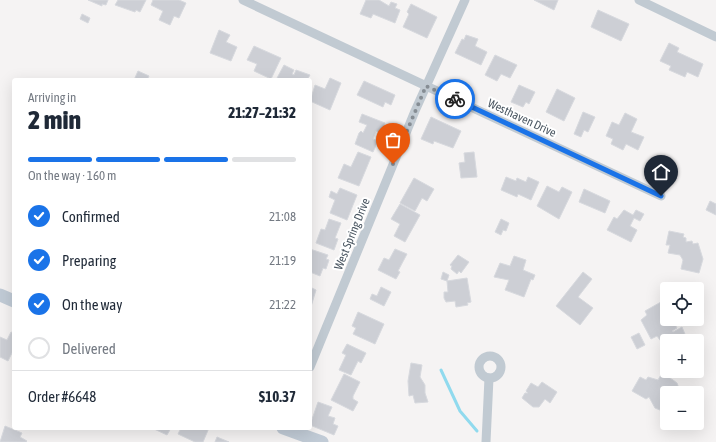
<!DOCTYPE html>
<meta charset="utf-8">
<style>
:root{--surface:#fff;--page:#f6f6f7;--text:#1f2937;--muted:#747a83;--line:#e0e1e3;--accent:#1a73e8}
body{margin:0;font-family:"Asap Condensed",sans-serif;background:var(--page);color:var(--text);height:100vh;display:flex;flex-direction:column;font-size:15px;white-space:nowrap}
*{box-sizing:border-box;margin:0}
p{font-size:13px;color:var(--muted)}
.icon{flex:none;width:22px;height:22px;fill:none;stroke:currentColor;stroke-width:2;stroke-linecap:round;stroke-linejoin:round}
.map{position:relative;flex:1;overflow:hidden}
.panel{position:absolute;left:12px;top:78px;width:300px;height:352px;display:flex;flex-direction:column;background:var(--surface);border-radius:4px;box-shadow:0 4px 16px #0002}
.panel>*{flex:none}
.tools{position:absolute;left:660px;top:282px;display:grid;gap:8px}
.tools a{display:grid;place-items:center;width:44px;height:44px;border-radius:4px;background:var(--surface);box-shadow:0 4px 16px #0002;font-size:20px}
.pin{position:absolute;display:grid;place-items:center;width:34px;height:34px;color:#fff;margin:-41px -17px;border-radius:50% 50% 50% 0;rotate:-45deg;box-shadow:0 0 4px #0007}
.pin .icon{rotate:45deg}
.courier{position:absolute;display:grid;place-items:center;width:40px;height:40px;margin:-20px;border:3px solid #1a73e8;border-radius:50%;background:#fff;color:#222;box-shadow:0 1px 5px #0007}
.headline em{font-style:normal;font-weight:800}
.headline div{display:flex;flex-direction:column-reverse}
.headline{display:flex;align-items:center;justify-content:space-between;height:68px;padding:0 16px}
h1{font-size:26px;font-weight:800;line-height:30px}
.bar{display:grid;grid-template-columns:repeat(4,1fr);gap:6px 4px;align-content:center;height:48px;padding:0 16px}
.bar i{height:5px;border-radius:3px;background:var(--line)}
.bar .selected{background:var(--accent)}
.bar p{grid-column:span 4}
.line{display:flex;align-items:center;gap:10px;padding:0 16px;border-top:1px solid var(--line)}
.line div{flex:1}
ol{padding:0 16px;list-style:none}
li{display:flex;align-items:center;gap:12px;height:44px}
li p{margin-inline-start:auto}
li .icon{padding:4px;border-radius:50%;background:var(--accent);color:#fff;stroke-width:4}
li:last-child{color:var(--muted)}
li i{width:22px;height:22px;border:2px solid var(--line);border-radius:50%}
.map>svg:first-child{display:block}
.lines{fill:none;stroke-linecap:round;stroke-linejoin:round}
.stream{stroke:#90daee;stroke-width:3}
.building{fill:#cdcfd5;stroke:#d7d9de}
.street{stroke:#c1cad2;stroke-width:9}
.secondary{stroke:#c1cbd6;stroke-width:13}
.done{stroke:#868d94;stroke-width:4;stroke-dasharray:0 7.2}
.route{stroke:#1a73e8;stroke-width:5}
.labels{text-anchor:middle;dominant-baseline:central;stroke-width:4;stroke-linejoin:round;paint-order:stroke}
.street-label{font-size:12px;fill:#4a5661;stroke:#fff}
</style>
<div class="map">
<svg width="716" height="442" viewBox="0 0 716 442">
<rect width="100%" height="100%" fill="#f5f3f3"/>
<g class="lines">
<!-- stream -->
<polyline class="stream" points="441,370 460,411 477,431"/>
</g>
<!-- building -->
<g class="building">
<polygon points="88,0 108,0 106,5 102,4 102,6"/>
<polygon points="118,0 146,0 140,12 136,10 135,12 115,5"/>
<polygon points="153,0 179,0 186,3 179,18 174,16 170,25 159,20 163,11 151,5"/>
<polygon points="366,0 379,0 389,6 391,2 397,4 395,8 400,10 395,23 373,14 371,18 360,14"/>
<polygon points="534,0 558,0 554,10"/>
<polygon points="411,4 437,17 427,38 403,27 409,14 407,12"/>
<polygon points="598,10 629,24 621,41 591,27"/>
<polygon points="82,14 90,18 88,23 80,19"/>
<polygon points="219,30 230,35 226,42 237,47 231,61 210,53"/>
<polygon points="466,35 478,39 475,46 487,52 481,65 455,53 462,39 464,40"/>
<polygon points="669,43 679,48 677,52 703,64 698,77 687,72 685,77 669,70 671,66 660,61"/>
<polygon points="254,46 281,58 271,79 254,71 257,64 247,60"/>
<polygon points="495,55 517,65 510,78 501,74 497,81 485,75"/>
<polygon points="284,65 294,70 292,74 294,75 296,70 310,75 307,80 276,80"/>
<polygon points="138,71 149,76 147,80 134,80"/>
<polygon points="330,78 341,83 330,110 310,101 315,85 325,89"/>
<polygon points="364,81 395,95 391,105 385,102 383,107 357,95"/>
<polygon points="519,85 535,92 529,104 526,102 523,107 511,102"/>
<polygon points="557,89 575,98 564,121 546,112"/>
<polygon points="583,112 595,117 588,132 584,130 581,137 574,134"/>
<polygon points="625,113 637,119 631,132 644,137 638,150 626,144 623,150 611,144 613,139 606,136 612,122 619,125"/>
<polygon points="362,114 385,123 380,133 376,131 373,139 378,141 373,152 355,144 359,133 361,131 363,133 367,125 359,122"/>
<polygon points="431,117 461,131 453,148 434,141 433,144 421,139"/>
<polygon points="358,152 371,157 359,186 338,178 344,164 351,167"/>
<polygon points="474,152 477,177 461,178 459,163 465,162 464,153"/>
<polygon points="506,177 516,181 517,178 526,182 528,177 539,182 531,200 518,194 517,197 501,190"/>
<polygon points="414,178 434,189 427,201 422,198 415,211 400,203"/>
<polygon points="547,186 559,192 562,187 572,192 559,219 537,206"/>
<polygon points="340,188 357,195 347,220 330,213 335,200 329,197 331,191 337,194"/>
<polygon points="584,189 610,201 605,213 579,202"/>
<polygon points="710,201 716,204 716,215 706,210"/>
<polygon points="400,204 420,215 405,242 394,236 400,224 391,219"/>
<polygon points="624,210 633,215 636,210 644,214 640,221 634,218 630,226 637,230 631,242 607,230 614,217 617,219"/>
<polygon points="329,219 341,223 335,238 338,239 334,250 316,243 321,229 325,230"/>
<polygon points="501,219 509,223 506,231 503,230 501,235 495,232"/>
<polygon points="669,231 684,234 683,237 686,238 686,242 692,241 693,244 698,243 703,259 699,273 681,269 683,260 680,255 668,253 670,245 666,245"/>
<polygon points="310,249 328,255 326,259 329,260 326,269 323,268 320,276 310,272"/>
<polygon points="395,249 407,254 398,271 400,272 396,279 378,270 384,258 389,260"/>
<polygon points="458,255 469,262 461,273 459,271 457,274 451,269 452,266 450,265"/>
<polygon points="514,256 526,260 523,270 535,275 533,280 531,279 524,297 505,290 509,280 494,277 500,263 510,266"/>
<polygon points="443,272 449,275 447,281 441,279"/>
<polygon points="583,272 592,279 578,297 593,308 580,325 556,306"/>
<polygon points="467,278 471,302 467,303 468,305 456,307 455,301 446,302 444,298 444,292 448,292 447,281"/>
<polygon points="310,287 316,290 310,310"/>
<polygon points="381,287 391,292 384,306 370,299 372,294 377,296"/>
<polygon points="661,302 662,304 665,303 667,306 667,319 673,321 677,328 672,331 673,332 682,327 687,339 683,341 667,341 666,348 657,336 651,339 641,320 647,315 645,311"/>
<polygon points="358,312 384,324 375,344 353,334 356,328 352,326"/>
<polygon points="11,332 14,333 14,349 8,361 0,357 0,337 7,340"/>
<polygon points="639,333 645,345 637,349 631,337"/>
<polygon points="347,344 366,353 361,363 358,361 351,375 339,370 346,355 342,353"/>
<polygon points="411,363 422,365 420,377 425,385 425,393 428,402 415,403 413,395 409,396 408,381"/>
<polygon points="662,373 673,380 677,383 680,391 685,393 667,393 667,413 655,408 649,397 646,399 632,391 640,377 646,380 648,377 658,380"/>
<polygon points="344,374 360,382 353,396 353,399 358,402 353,411 331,400"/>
<polygon points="542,382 557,392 550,403 545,399 539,407 533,407 522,398 525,393 528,393 526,391 531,383 538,387"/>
<polygon points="318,402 332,407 328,416 335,418 333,424 338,426 334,435 310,425"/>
<polygon points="5,426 22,433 20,437 27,441 26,442 0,442"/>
<polygon points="152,428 171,428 167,435"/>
<polygon points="181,428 209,428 203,442 195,442 178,434"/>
<polygon points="217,437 229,442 215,442"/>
</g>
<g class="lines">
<!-- street -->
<g class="street">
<polyline points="243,0 661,196"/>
<polyline points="639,0 716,37"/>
<circle cx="490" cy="367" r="11"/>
<polyline points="310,367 415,111 465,0"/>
<polyline points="486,442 489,378"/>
</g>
<!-- secondary -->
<g class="secondary">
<polyline points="0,295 14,301"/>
<polyline points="283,428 322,442"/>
</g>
</g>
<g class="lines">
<!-- done -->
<polyline class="done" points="393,164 426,86 455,99"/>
<!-- route -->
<polyline class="route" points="455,99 661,196"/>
</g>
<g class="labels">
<!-- street labels -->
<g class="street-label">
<text transform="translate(522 118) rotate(25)">Westhaven Drive</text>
<text transform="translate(352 234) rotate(-68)">West Spring Drive</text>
</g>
</g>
</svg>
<div class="tools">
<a><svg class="icon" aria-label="locate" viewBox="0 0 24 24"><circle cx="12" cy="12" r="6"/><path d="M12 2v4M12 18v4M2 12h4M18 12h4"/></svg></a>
<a>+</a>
<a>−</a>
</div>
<div class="pin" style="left:393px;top:164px;background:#ea580c"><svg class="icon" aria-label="bag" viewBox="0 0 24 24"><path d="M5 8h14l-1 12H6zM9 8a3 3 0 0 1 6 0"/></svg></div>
<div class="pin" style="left:661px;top:196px;background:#1f2937"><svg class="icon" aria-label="home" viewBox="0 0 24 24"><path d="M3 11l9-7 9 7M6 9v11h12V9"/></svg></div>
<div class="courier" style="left:455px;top:99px"><svg class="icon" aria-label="bike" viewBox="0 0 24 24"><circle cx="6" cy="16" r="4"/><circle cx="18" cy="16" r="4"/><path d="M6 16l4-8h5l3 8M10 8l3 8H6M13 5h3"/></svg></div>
<section class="panel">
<div class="headline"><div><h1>2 min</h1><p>Arriving in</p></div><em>21:27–21:32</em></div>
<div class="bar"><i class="selected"></i><i class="selected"></i><i class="selected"></i><i></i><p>On the way · 160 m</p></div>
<ol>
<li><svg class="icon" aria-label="check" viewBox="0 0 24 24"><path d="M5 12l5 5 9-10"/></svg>Confirmed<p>21:08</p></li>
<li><svg class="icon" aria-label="check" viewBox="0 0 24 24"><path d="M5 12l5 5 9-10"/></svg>Preparing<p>21:19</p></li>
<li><svg class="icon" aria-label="check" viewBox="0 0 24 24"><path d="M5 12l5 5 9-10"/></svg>On the way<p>21:22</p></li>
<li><i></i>Delivered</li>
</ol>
<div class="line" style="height:52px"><div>Order #6648</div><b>$10.37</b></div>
</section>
</div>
